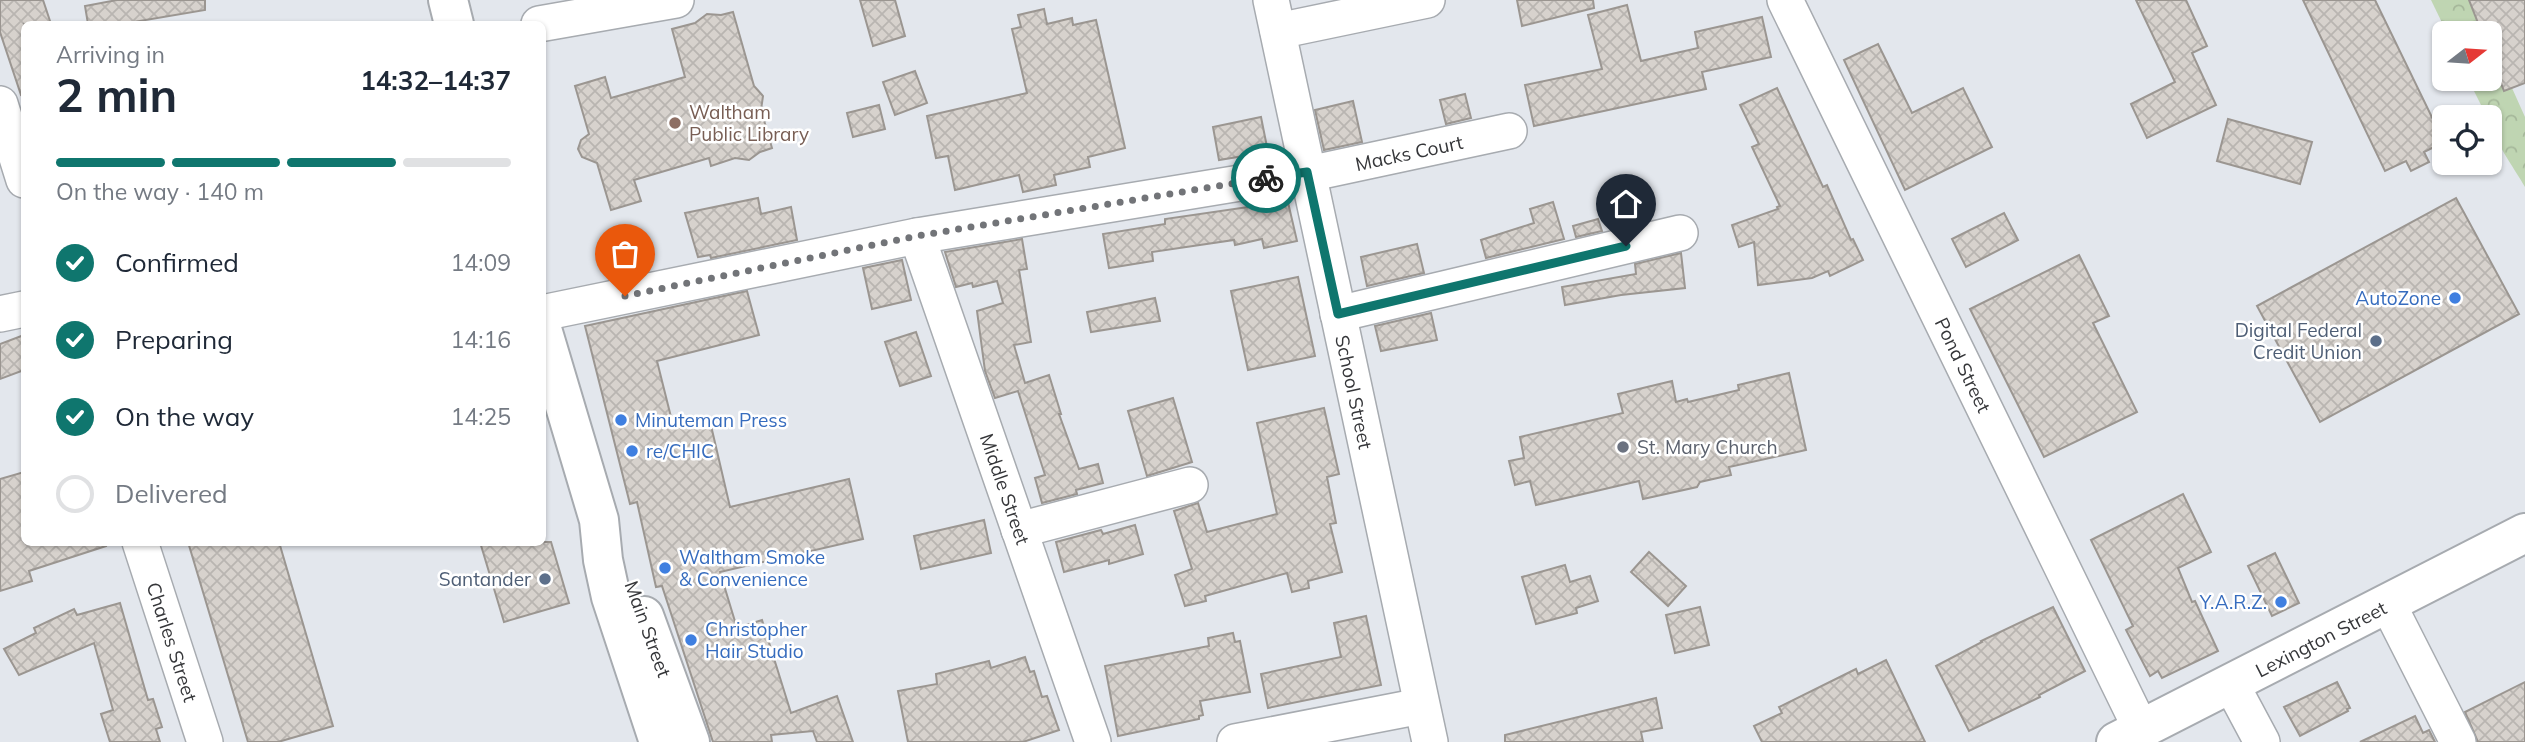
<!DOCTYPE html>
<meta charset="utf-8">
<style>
:root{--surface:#fff;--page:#f6f6f7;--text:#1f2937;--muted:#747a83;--line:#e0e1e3;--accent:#0f766e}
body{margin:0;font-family:Mulish,sans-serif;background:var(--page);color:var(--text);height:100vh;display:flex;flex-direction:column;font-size:26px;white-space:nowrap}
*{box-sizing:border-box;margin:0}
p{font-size:23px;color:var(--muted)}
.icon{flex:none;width:38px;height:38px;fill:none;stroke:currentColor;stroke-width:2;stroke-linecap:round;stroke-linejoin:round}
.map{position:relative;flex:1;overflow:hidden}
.side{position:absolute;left:21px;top:21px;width:525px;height:525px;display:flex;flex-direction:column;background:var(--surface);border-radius:10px;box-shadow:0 2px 5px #0004}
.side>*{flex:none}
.needle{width:46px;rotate:73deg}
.fabs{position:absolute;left:2432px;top:21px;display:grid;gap:14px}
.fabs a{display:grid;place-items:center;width:70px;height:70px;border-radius:10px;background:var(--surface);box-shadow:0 2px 5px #0004;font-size:35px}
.pin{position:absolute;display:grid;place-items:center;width:60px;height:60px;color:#fff;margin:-72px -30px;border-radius:50% 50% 50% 0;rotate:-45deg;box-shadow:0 0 7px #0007}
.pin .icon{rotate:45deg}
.courier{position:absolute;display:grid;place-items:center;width:70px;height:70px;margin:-35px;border:5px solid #0f766e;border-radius:50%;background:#fff;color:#222;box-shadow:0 2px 9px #0007}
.overview em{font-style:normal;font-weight:700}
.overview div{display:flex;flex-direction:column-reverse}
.overview{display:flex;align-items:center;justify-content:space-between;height:119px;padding:0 35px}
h1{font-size:46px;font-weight:700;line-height:52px}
.bar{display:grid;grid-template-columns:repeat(4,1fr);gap:10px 7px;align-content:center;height:84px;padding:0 35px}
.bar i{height:9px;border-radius:5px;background:var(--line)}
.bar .active{background:var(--accent)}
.bar p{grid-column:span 4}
ol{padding:0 35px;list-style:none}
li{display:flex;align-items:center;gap:21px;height:77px}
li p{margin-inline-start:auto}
li .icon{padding:7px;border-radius:50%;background:var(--accent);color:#fff;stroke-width:4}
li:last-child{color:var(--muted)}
li i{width:38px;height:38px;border:4px solid var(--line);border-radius:50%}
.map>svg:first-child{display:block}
.park{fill:url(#park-crowns)}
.building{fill:url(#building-cross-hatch);stroke:#9b9691;stroke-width:2}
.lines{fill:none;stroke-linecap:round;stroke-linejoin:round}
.minor-casing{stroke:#a7abb0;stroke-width:38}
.major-casing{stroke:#a7abb0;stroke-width:42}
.minor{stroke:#fff;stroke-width:35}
.major{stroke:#fff;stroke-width:38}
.done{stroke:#727478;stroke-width:7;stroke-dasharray:0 12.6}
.route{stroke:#0f766e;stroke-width:9}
.education-dot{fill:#8d6e63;stroke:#fff;stroke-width:2.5}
.shop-dot{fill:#3f7fe0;stroke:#fff;stroke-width:2.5}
.service-dot{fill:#5c6f8a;stroke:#fff;stroke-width:2.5}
.worship-dot{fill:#6b7280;stroke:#fff;stroke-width:2.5}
.labels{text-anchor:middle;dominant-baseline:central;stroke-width:5;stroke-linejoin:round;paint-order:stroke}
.education-label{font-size:19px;fill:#785e54;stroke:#fff;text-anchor:start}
.street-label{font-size:19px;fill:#353639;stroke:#fff}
.shop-label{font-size:19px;fill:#366cbe;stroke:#fff;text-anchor:start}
.service-label{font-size:19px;fill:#4e5e75;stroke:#fff;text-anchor:end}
.worship-label{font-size:19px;fill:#5b616d;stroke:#fff;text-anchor:start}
</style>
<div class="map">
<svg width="2525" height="742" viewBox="0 0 2525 742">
<defs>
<pattern id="park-crowns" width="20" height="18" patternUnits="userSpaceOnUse" patternTransform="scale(1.75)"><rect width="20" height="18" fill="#bfd5b2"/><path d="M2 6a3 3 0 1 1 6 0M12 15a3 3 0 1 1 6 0" fill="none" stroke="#a5b79a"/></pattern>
<pattern id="building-cross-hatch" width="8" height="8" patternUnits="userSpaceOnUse" patternTransform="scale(1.75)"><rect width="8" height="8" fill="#d7d2cd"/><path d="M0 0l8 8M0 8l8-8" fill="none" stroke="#b9b5b1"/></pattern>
</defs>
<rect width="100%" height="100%" fill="#e3e7ed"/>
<!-- park -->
<g class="park">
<polygon points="2431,0 2469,0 2482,33 2447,33"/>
<path d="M2490,55L2504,91L2512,88L2525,117V187C2515,169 2490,136 2490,117H2487L2468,79H2490Z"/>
</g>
<!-- building -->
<g class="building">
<polygon points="0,0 43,0 51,24 24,24 24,94 21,95 0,32"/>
<polygon points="117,0 205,0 205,10 122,24 88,24 85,6"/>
<polygon points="860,0 895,0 905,36 873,46"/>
<polygon points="1517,0 1593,0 1594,8 1522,26"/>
<polygon points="2136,0 2186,0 2207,46 2192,53 2216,105 2147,138 2131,104 2175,82"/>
<polygon points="2303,0 2375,0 2444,142 2424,152 2429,162 2411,171 2406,161 2385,171"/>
<polygon points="2469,0 2525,0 2525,83 2504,91 2490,55 2490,33 2482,33"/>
<polygon points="1627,5 1641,61 1698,48 1695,32 1762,17 1771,57 1702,72 1706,89 1534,126 1525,85 1602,69 1588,15"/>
<polygon points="1044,9 1047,24 1072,18 1073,25 1096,20 1125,148 1088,157 1090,167 1054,175 1056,185 1023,192 1019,175 955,190 948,156 936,158 927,116 1027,93 1012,29 1021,27 1018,15"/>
<polygon points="733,12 754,86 763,96 761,110 772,148 760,152 749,160 735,158 711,166 709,158 634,180 641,201 611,210 597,163 582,157 578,149 581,140 589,134 575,86 605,77 611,98 685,77 672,29 695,23 707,14 721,15"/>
<polygon points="1878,44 1912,113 1963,88 1992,147 1905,190 1844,60"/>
<polygon points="915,71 927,103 895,115 883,82"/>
<polygon points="1777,88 1823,187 1827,185 1851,240 1853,239 1863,260 1830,276 1828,271 1812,278 1758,285 1754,242 1739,247 1732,225 1778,209 1777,207 1780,206 1752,147 1759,144 1740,105"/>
<polygon points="1465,94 1471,118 1446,124 1440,100"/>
<polygon points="1353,101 1362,142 1324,150 1315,110"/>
<polygon points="879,105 885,129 853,137 847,113"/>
<polygon points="1261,117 1268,152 1219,160 1213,127"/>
<polygon points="2228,119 2312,142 2300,184 2217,161"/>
<polygon points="758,198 761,214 791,207 797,240 711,258 710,255 698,257 685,213"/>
<polygon points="1287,198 1297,241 1264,248 1262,239 1235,245 1234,240 1152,252 1153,261 1109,268 1103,234 1165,224 1165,219 1255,206"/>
<polygon points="2456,198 2519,314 2320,422 2257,306"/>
<polygon points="1553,202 1564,239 1486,258 1481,240 1534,223 1530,209"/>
<polygon points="2004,213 2018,240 1966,267 1952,239"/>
<polygon points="1598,219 1602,231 1576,237 1573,226"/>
<polygon points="1022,239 1027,269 1019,270 1031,342 1014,345 1025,383 1049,375 1061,414 1059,414 1079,469 1098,464 1103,483 1076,490 1077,494 1042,503 1035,478 1045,475 1018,391 995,398 985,371 977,311 1003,303 997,281 973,287 972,283 956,287 945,252"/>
<polygon points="1417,244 1424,273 1367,286 1361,257"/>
<polygon points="1681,253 1685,288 1621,295 1565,305 1562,287 1636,274 1635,264"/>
<polygon points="2079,255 2109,316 2093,323 2137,412 2044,457 1970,309"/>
<polygon points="902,260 911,300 872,309 863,268"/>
<polygon points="1298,277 1315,356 1248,370 1231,291"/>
<polygon points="747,291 759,335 657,361 673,425 709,417 730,507 849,479 863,539 720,572 737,628 762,620 791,713 837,696 853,742 817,742 813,731 771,735 772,742 713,742 662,586 656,587 637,502 630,504 585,326"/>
<polygon points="1155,298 1160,321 1091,332 1087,312"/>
<polygon points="1431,313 1437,340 1381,351 1375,326"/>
<polygon points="916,332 931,376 900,386 885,342"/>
<polygon points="24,335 24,370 0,379 0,344"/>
<polygon points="1789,373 1806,450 1729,467 1731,475 1700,482 1697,487 1643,499 1639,481 1536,505 1530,481 1515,485 1509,461 1524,458 1520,437 1623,413 1618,394 1672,381 1676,402 1687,399 1688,402 1739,390 1738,385"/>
<polygon points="1173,398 1192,462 1147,476 1128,411"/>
<polygon points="1324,408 1339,474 1327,477 1336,523 1330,524 1342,572 1308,581 1309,588 1292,592 1287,573 1205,596 1206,601 1185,606 1175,575 1192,569 1174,511 1198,503 1207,532 1277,514 1257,423"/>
<polygon points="24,472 24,542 105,542 106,546 29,571 32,581 0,591 0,479"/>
<polygon points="2183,494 2211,552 2178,568 2192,602 2195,601 2218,651 2162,678 2158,671 2150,676 2126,630 2133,626 2091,540"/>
<polygon points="984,520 991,553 921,569 914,536"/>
<polygon points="1135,525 1143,554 1109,564 1109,560 1064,572 1056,542 1101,530 1103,534"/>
<polygon points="188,542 279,542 333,726 278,742 248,742"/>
<polygon points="480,542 551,542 569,603 504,622"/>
<polygon points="1649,552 1686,586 1668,606 1631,572"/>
<polygon points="2275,553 2299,603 2272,616 2248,566"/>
<polygon points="1565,565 1570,582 1590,576 1598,601 1576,608 1577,613 1536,624 1522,577"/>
<polygon points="120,603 148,700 153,699 162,727 156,729 160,742 110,742 101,714 113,710 94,643 19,675 4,649 36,633 34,628 74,609 77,615"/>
<polygon points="1700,607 1709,645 1675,653 1666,615"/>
<polygon points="2053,607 2085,671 2039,695 2040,697 1969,731 1936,666 1982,642 1981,641"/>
<polygon points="1366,616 1381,685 1268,708 1261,674 1341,657 1334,623"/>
<polygon points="1233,633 1235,642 1240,641 1250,692 1200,701 1203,715 1199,716 1199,719 1118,736 1105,666 1209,646 1208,638"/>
<polygon points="1025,657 1030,672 1034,671 1042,697 1047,696 1059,730 1023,742 908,742 898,691 937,684 936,674 989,661 991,668"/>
<polygon points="1886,660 1925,742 1762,742 1754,726 1782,713 1779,707 1856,669 1858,674"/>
<polygon points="2337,682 2350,708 2347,709 2348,711 2300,736 2284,707"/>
<polygon points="2525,682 2525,742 2478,742 2465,712"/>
<polygon points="1656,698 1662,728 1641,732 1643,742 1505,742 1505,735"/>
<polygon points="2415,716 2423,733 2429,730 2435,742 2360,742"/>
</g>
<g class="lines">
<defs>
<g id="minor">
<polyline points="1271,0 1430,742"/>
<polyline points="1785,0 2141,729"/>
<polyline points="539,24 676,0"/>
<polyline points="1278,31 1427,0"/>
<polyline points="0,104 24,180"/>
<polyline points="1308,174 1509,131"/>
<polyline points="917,236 1093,742"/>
<polyline points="542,313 917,236 1307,172"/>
<polyline points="0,314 24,309"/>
<polyline points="1338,314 1680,233"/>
<polyline points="1019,530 1190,485"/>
<polyline points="140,542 205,742"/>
<polyline points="2388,604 2458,742"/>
<polyline points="2231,684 2262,742"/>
<polyline points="1235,742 1421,706"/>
</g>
<g id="major">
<polyline points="448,0 454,24"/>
<polyline points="542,329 599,520 603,560 611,597 659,742"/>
<polyline points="644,616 690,742"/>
<polyline points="2116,742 2525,533"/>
</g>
</defs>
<!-- minor casing -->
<use href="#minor" class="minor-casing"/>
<!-- major casing -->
<use href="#major" class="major-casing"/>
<!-- minor -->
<use href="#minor" class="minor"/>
<!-- major -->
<use href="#major" class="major"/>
</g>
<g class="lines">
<!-- done -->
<polyline class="done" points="625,296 917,236 1266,178"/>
<!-- route -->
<polyline class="route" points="1266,178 1307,172 1338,314 1626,246"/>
</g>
<!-- markers -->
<circle class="education-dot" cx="675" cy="123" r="7"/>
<g class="shop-dot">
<circle cx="2455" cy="298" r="7"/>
<circle cx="621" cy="420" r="7"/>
<circle cx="632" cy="451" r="7"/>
<circle cx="665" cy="568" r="7"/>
<circle cx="2281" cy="602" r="7"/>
<circle cx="691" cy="640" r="7"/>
</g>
<g class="service-dot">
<circle cx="2376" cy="341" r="7"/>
<circle cx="545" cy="579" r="7"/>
</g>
<circle class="worship-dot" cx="1623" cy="447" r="7"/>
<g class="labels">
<!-- education labels -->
<g class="education-label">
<text x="689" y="112">Waltham<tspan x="689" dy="22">Public Library</tspan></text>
</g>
<!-- street labels -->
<g class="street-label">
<text transform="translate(1409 153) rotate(-12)">Macks Court</text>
<text transform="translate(1963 365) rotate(64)">Pond Street</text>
<text transform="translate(1354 392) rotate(78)">School Street</text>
<text transform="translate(1005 489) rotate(71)">Middle Street</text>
<text transform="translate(648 629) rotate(70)">Main Street</text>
<text transform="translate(2321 639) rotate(-27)">Lexington Street</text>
<text transform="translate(172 642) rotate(72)">Charles Street</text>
</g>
<!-- shop labels -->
<g class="shop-label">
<text x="2441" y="298" text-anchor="end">AutoZone</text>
<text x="635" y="420">Minuteman Press</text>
<text x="646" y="451">re/CHIC</text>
<text x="679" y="557">Waltham Smoke<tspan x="679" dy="22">&amp; Convenience</tspan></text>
<text x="2267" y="602" text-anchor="end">Y.A.R.Z.</text>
<text x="705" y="629">Christopher<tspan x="705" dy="22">Hair Studio</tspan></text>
</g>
<!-- service labels -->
<g class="service-label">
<text x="2362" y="330">Digital Federal<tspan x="2362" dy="22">Credit Union</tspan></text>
<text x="531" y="579">Santander</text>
</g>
<!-- worship labels -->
<g class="worship-label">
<text x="1637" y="447">St. Mary Church</text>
</g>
</g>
</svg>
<div class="fabs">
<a><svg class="needle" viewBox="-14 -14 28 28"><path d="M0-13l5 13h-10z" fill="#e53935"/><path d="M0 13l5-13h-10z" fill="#747a83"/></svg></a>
<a><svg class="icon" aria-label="locate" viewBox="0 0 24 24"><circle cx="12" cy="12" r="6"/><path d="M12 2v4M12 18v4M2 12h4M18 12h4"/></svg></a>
</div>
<div class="pin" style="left:625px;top:296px;background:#ea580c"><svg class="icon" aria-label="bag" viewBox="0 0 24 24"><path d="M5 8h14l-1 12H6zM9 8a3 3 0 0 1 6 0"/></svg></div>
<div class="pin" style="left:1626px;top:246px;background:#1f2937"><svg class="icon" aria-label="home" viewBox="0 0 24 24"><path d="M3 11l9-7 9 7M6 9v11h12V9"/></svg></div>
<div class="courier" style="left:1266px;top:178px"><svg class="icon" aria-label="bike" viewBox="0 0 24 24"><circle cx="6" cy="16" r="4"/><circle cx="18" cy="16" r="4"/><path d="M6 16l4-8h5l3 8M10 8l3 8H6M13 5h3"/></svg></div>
<section class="side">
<div class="overview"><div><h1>2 min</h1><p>Arriving in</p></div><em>14:32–14:37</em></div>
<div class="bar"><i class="active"></i><i class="active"></i><i class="active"></i><i></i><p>On the way · 140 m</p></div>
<ol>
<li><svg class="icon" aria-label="check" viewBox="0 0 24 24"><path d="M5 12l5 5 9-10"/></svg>Confirmed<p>14:09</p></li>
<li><svg class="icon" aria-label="check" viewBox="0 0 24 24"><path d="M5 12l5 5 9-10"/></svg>Preparing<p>14:16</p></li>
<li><svg class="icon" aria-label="check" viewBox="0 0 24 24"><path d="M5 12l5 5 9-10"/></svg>On the way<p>14:25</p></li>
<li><i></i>Delivered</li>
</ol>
</section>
</div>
